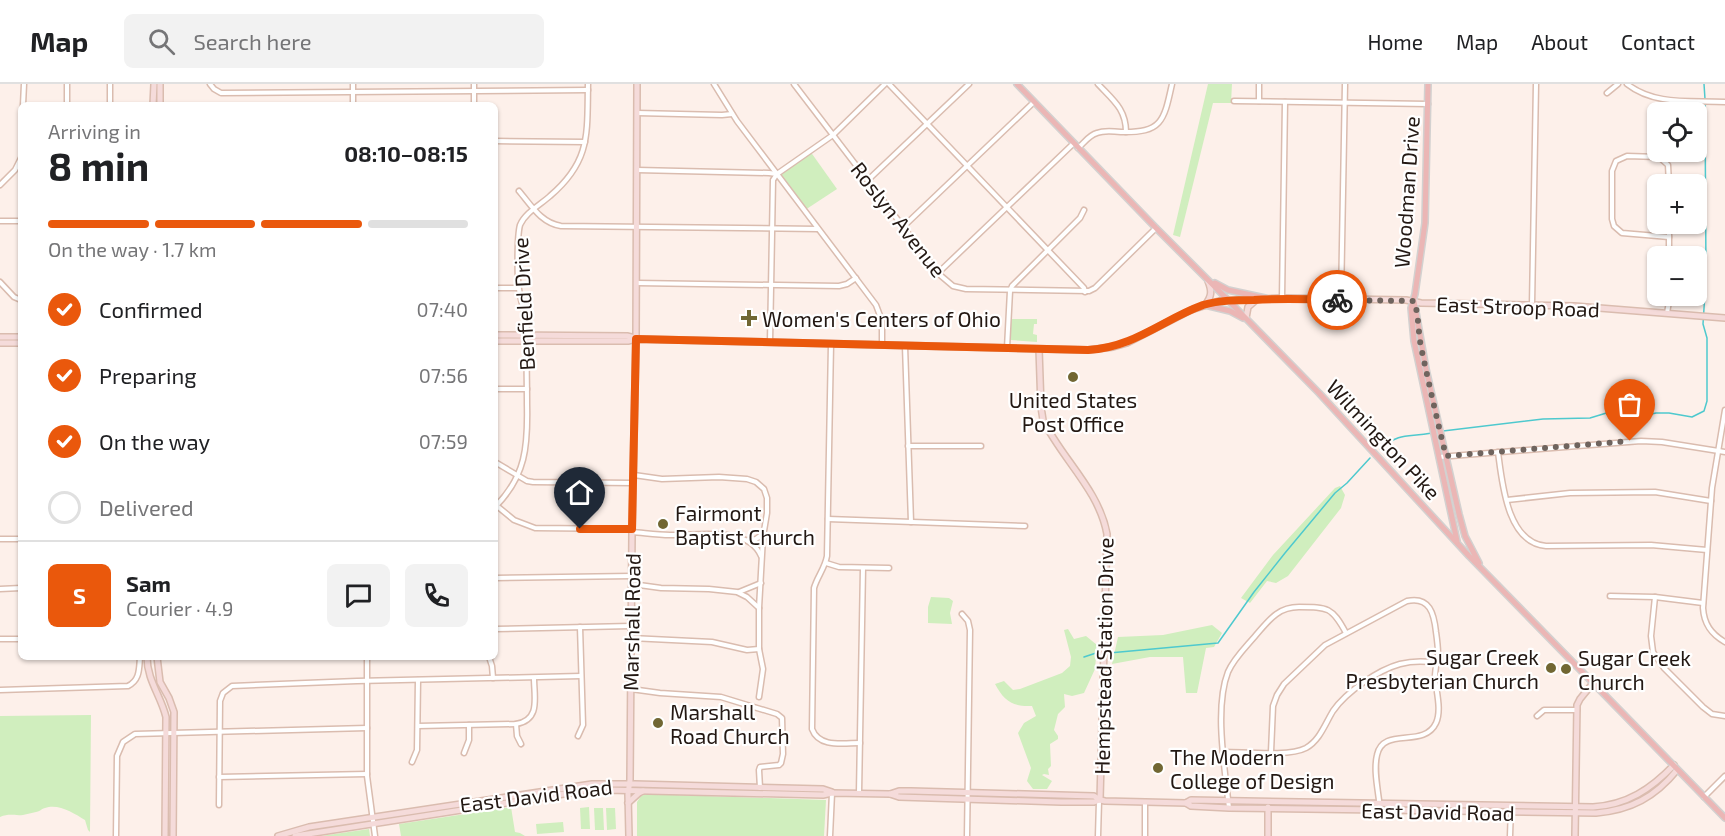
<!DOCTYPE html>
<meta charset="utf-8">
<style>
:root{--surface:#fff;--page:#f2f2f2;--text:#202124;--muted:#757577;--line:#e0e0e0;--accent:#ea580c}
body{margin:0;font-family:"Exo 2",sans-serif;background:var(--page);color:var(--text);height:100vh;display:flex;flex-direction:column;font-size:22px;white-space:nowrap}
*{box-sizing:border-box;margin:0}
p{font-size:20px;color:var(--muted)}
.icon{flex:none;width:33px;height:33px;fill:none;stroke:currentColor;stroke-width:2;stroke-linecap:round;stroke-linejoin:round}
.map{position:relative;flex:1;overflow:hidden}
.sheet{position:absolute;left:18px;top:18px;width:480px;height:558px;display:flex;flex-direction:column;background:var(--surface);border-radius:9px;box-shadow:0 2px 4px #0004}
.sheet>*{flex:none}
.tools{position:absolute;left:1647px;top:18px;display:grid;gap:12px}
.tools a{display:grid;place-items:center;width:60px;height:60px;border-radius:9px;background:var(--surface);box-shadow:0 2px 4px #0004;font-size:30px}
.pin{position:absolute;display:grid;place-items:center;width:51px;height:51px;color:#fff;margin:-62px -26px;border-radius:50% 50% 50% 0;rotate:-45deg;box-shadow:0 0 6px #0007}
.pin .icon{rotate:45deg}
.courier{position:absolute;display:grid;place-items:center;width:60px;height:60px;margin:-30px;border:4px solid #ea580c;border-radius:50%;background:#fff;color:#222;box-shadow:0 2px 8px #0007}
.head em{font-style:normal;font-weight:700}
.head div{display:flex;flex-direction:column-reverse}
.head{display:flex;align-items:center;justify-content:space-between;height:102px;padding:0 30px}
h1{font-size:39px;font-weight:700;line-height:45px}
.bar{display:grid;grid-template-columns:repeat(4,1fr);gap:9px 6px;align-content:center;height:72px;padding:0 30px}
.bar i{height:8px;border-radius:4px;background:var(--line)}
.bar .on{background:var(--accent)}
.bar p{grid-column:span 4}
.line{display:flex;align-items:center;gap:15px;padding:0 30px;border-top:2px solid var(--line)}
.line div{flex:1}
.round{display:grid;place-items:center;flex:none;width:63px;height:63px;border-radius:9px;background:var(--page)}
ol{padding:0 30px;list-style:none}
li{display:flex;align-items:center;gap:18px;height:66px}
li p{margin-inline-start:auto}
li .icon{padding:6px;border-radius:50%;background:var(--accent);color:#fff;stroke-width:4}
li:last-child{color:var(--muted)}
li i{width:33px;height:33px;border:3px solid var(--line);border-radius:50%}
header{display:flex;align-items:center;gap:36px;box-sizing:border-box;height:84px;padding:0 30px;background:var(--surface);border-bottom:2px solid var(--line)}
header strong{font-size:28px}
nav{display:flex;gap:33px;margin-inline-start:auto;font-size:21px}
.search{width:420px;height:54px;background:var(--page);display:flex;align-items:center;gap:15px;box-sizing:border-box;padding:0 21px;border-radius:9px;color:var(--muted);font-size:22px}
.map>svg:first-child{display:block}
.green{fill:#d0eebe}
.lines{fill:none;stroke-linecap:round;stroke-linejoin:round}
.stream{stroke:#4ec9ce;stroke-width:1.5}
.street-casing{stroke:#dabcaf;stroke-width:7}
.secondary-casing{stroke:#dabcaf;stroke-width:8}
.primary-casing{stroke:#d3d1d0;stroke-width:8}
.street{stroke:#fff;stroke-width:4}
.secondary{stroke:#f5dbda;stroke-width:5}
.primary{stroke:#ebb6b5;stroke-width:5}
.done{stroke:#6f645e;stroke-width:6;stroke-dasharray:0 10.8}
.route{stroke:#ea580c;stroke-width:8}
.poi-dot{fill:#716733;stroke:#fff;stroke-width:2}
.labels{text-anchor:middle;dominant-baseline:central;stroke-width:4.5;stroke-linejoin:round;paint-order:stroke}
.street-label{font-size:21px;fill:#231813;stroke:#fff}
.poi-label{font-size:21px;fill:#231813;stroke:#fff;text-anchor:start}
</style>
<header>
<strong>Map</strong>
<div class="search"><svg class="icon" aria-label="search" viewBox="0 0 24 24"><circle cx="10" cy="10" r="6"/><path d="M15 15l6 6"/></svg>Search here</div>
<nav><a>Home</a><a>Map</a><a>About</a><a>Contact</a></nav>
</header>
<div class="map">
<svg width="1725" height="752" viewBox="0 0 1725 752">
<rect width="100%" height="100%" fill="#fdf0ea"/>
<!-- green -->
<g class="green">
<polygon points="1208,0 1232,0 1231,19 1213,19 1180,153 1173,151"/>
<polygon points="810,67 837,105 805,126 777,90"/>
<polygon points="1011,235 1037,235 1037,240 1034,240 1033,250 1037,251 1037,258 1011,256"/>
<polygon points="1340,402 1345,411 1341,424 1288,492 1276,499 1267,497 1250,519 1241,514 1273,471 1335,404"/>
<polygon points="931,513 949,514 953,517 950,529 952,540 928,539 928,523"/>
<polygon points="1212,541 1222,549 1214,563 1206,564 1197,609 1186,609 1183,573 1150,573 1112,580 1118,553 1163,551"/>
<path d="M1068,545L1074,555L1086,552L1097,561L1095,585L1084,609L1072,612L1064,610L1065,623L1058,630L1054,646L1058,652V655L1050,660L1051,682L1048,685L1049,691L1044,690L1042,691L1052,697L1047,705H1033L1027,697L1031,684L1018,649L1024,639L1036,632L1032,622C1013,623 1004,617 995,600L1004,597L1013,606L1020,605L1062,589L1070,582L1071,573L1064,546Z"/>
<path d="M91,631L90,748L88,746L85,736C74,729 58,719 45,724C40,725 42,727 36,728C32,729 27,730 23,731C14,732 10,729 0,733V632Z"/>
<polygon points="647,710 826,716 824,752 637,752 637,718 641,712"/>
<polygon points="511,723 515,748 520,749 525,752 401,752 399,740"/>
<polygon points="589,723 590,745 581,745 580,724"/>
<polygon points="594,724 603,724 604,746 595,746"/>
<polygon points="606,724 615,724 616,745 607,746"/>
<polygon points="563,738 564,748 537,750 536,740"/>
<polygon points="369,745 370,752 321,752"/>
</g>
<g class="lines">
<!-- stream -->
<g class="stream">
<polyline points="1704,0 1705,15"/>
<polyline points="1443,347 1543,335 1590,334 1613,327 1627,325 1647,331 1656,329 1669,329 1692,333 1704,327 1707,317 1707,254 1703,240 1706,193 1705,20"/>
<path d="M1380,365C1402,347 1408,354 1432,349"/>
<polyline points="1109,569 1218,559 1254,508 1285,469 1335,409 1347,399 1370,374"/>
<polyline points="1084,573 1099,568"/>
</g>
<defs>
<g id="street">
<polyline points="210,0 214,5 221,9 588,6"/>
<polyline points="714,0 737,37 876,221 882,237 882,261"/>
<polyline points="794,0 940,191 953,202 966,205 1089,207 1095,204 1156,144"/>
<polyline points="889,0 1084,204 1085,208"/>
<path d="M1098,0C1113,16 1126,25 1126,48"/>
<path d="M1627,0C1655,22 1692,16 1725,18"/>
<polyline points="1607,9 1618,0"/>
<polyline points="1234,17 1428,20"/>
<polyline points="1259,17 1259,0"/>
<polyline points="23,21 24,0"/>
<polyline points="67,21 67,0"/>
<polyline points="110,21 110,0"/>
<polyline points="353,21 353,0"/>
<polyline points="474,21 474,0"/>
<polyline points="637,29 722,31 732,30"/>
<polyline points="495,57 585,58"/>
<path d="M1078,64C1084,59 1089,51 1097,49C1104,46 1113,47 1121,48C1162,49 1164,37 1172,0"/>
<polyline points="637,86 769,89 777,90"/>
<polyline points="868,96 969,0"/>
<polyline points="1669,100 1668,81 1659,73 1627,72 1616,77 1612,87 1612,135 1614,142 1622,149 1669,153 1669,140"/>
<polyline points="0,101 15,86 21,74"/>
<path d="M519,107C531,121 541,139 561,142L818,145"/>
<polyline points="0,137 21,137"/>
<polyline points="903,143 1034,18"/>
<polyline points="1669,153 1669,172"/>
<polyline points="938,189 1074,59"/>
<polyline points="0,198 14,213 21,216"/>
<polyline points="637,199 839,202 847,200 856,194"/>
<polyline points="495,204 518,204"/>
<polyline points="1282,214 1285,18"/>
<polyline points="1341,215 1345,0"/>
<polyline points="1532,221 1536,0"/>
<polyline points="1667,229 1670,212"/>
<polyline points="770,258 773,96 777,90 833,51 885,0"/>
<path d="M831,260L827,472C825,484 817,493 814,504L812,645C819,664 843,659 860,659"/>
<polyline points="905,262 911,438"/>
<polyline points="1007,264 1010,207 1012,202 1080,134 1084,126"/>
<polyline points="495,305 527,305"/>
<path d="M1725,326L1712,404L1703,524C1704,540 1711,550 1725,558"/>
<polyline points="908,362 981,362"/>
<path d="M1498,368C1502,398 1507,459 1546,462L1651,461L1707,466"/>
<polyline points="1439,373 1641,357 1662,358 1725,368"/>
<polyline points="495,378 527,397 533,398 633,399"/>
<polyline points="634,391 662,395 719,393 747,395 756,398 764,405 767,414 767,429 763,453 759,524 759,565 763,585 759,613"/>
<polyline points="1507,416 1570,409 1655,408 1711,417"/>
<polyline points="497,422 514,436 535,444 632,445"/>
<path d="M495,423C526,392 528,362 527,320C527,296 526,271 527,246C526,232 521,219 519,205C517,193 517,152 520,141C525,129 540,121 550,112C591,77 587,50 588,0"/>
<polyline points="828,435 1025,442"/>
<path d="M632,448C645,449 657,451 670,451C696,452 748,441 761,472"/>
<polyline points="0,455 21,455"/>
<polyline points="748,456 756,455 763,450"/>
<polyline points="826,479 839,483 889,484"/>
<polyline points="495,494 632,492"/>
<polyline points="632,500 661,504 709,505 737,508 747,513 759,524"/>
<polyline points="0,505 21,504"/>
<polyline points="739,508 761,499"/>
<polyline points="1610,512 1655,513 1703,519"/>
<polyline points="1655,513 1651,552 1653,568 1664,584 1703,623 1712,630 1725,632"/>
<polyline points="962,530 968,537 970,546 967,752"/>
<polyline points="495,545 631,542"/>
<polyline points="631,554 712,558 747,566 759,565"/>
<polyline points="0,555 21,555"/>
<polyline points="367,573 367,692 375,752"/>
<polyline points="489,573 492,582 493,594"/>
<polyline points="631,605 660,609 721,613 777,630 782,634 783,670 781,679 779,681 760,683 759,686 760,704"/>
<path d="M0,606L128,602C140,596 139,585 140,573"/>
<polyline points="1537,632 1544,626 1577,626"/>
<polyline points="516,640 517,652 521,660"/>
<path d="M418,642L516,640C541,636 534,613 534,594"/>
<polyline points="578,652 583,641 580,543"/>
<path d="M1224,668C1245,668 1289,673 1306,664C1320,656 1325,640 1333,627C1346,608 1378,586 1400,580C1412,577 1425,577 1437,579"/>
<path d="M1271,668L1273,622L1277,611L1284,600L1325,561L1407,517C1430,512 1434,530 1436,548C1437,555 1438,563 1438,570C1437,578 1435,585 1435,593C1436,607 1442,626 1436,639C1424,665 1383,642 1377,671C1373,688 1379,709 1380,726"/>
<polyline points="464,669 469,656 469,641"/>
<polyline points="412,678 417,666 418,596"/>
<polyline points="219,693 367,690"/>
<polyline points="859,709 863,484"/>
<polyline points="1704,713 1725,692"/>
<polyline points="219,721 220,617 223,609 232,602 357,597 581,592"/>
<path d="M1229,724C1225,685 1214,624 1228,588C1234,574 1246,563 1256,551C1269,536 1278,523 1299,523C1328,523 1332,523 1346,549"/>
<polyline points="116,752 117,672 123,658 135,650 367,644"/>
<polyline points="830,752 832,709"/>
<polyline points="1098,752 1099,717"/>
<polyline points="1145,752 1145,718"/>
<polyline points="1510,752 1511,722"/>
</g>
<g id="secondary">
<polyline points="153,21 154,0"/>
<polyline points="160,21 160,0"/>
<path d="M1205,221C1212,212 1212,207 1208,197"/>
<polyline points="1246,234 1248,223 1256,216"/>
<polyline points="495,251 627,252 635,254"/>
<polyline points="0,253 21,253"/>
<polyline points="495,257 628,257 636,255 1088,266 1113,263 1127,259 1191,226 1219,217 1282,214 1406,216 1421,219 1574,222 1725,234"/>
<polyline points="0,259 21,259"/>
<path d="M1039,265L1041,323L1043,336C1062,375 1099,406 1107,450L1100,716"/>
<path d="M147,573C147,596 161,612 166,633L165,752"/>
<polyline points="157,573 160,598 169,614 174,628 173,752"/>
<polyline points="890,710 899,713 1061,718 1094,718 1100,716"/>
<polyline points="628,719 639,709 643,707"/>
<path d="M1186,719L1191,722L1229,724L1596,729C1631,726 1655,713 1677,686"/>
<polyline points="1268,723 1268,752"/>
<polyline points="278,752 309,743 592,700 635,700 823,705 832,708"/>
<path d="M295,752L583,707L607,706L823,711L832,709L890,710L899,707H911L1094,712L1100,716L1105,717L1186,719L1191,716L1593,723C1627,721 1651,705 1674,681"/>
<polyline points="629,752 628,710 630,696 632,448 636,255 637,0"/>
<polyline points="1575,752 1577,621 1580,615 1593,599"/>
</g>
<g id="primary">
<polyline points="1017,0 1156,144 1223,211 1319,309 1469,472 1725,734"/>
<polyline points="1428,0 1425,139 1415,210 1411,224 1414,257 1457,457"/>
<polyline points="1215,199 1228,206 1265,214"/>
<polyline points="1414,217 1426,285 1459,430 1465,452 1479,479"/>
<polyline points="1205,221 1230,227 1243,234"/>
</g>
</defs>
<!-- street casing -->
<use href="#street" class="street-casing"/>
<!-- secondary casing -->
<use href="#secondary" class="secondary-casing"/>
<!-- primary casing -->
<use href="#primary" class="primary-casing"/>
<!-- street -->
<use href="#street" class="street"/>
<!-- secondary -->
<use href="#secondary" class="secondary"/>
<!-- primary -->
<use href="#primary" class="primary"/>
</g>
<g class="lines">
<!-- done -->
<path class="done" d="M1337,216L1414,217C1419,231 1418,248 1421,263C1429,300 1437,336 1446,372L1630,357"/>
<!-- route -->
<path class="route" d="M580,445H632L636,255L1088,266C1135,263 1162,236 1203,221C1220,216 1237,216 1254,216C1282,214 1309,215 1337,216"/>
</g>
<!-- markers -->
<g class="poi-dot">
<path d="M746 225h6v6h6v6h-6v6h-6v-6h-6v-6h6z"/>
<circle cx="1073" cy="293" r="6"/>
<circle cx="663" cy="440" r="6"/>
<circle cx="1551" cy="584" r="6"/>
<circle cx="1566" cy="585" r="6"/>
<circle cx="658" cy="639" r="6"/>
<circle cx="1158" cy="684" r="6"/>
</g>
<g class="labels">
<!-- street labels -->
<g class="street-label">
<text transform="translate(1406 108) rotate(-86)">Woodman Drive</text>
<text transform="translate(899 135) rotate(52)">Roslyn Avenue</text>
<text transform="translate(523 220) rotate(-93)">Benfield Drive</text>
<text transform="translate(1518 222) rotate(2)">East Stroop Road</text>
<text transform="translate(1384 355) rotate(47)">Wilmington Pike</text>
<text transform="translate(631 538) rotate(-89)">Marshall Road</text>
<text transform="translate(1103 572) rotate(-89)">Hempstead Station Drive</text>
<text transform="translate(536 711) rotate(-7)">East David Road</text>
<text transform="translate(1438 727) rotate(1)">East David Road</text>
</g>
<!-- poi labels -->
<g class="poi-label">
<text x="762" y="234">Women's Centers of Ohio</text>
<text x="1073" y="315" text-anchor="middle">United States<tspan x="1073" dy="24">Post Office</tspan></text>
<text x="675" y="428">Fairmont<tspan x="675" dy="24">Baptist Church</tspan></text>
<text x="1539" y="572" text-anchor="end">Sugar Creek<tspan x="1539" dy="24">Presbyterian Church</tspan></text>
<text x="1578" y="573">Sugar Creek<tspan x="1578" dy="24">Church</tspan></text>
<text x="670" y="627">Marshall<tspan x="670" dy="24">Road Church</tspan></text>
<text x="1170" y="672">The Modern<tspan x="1170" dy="24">College of Design</tspan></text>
</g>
</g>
</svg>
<div class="tools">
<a><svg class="icon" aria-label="locate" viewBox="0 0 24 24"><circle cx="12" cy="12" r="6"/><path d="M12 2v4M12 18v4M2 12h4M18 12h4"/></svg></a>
<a>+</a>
<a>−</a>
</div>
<div class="pin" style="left:1630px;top:357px;background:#ea580c"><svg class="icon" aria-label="bag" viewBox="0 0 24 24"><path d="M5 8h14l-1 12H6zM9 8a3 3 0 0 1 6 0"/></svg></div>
<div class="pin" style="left:580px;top:445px;background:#1f2937"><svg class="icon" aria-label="home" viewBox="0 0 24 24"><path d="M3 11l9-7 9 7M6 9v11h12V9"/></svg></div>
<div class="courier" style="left:1337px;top:216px"><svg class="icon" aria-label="bike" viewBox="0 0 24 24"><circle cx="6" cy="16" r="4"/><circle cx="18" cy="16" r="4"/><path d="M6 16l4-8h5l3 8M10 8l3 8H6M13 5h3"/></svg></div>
<section class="sheet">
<div class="head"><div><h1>8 min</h1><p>Arriving in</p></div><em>08:10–08:15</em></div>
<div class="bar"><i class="on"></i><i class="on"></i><i class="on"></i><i></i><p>On the way · 1.7 km</p></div>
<ol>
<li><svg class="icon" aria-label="check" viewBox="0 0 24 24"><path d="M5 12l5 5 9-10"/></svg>Confirmed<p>07:40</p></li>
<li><svg class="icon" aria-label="check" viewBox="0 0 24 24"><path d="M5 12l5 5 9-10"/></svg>Preparing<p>07:56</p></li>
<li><svg class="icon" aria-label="check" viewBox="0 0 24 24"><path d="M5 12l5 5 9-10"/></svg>On the way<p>07:59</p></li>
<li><i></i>Delivered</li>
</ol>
<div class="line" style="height:108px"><b class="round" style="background:var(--accent);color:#fff">S</b><div><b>Sam</b><p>Courier · 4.9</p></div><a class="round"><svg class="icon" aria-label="chat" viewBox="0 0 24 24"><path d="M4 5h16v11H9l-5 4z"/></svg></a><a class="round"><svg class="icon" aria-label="phone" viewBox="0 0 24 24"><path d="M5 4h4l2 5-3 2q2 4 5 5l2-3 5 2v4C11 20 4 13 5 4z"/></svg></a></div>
</section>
</div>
